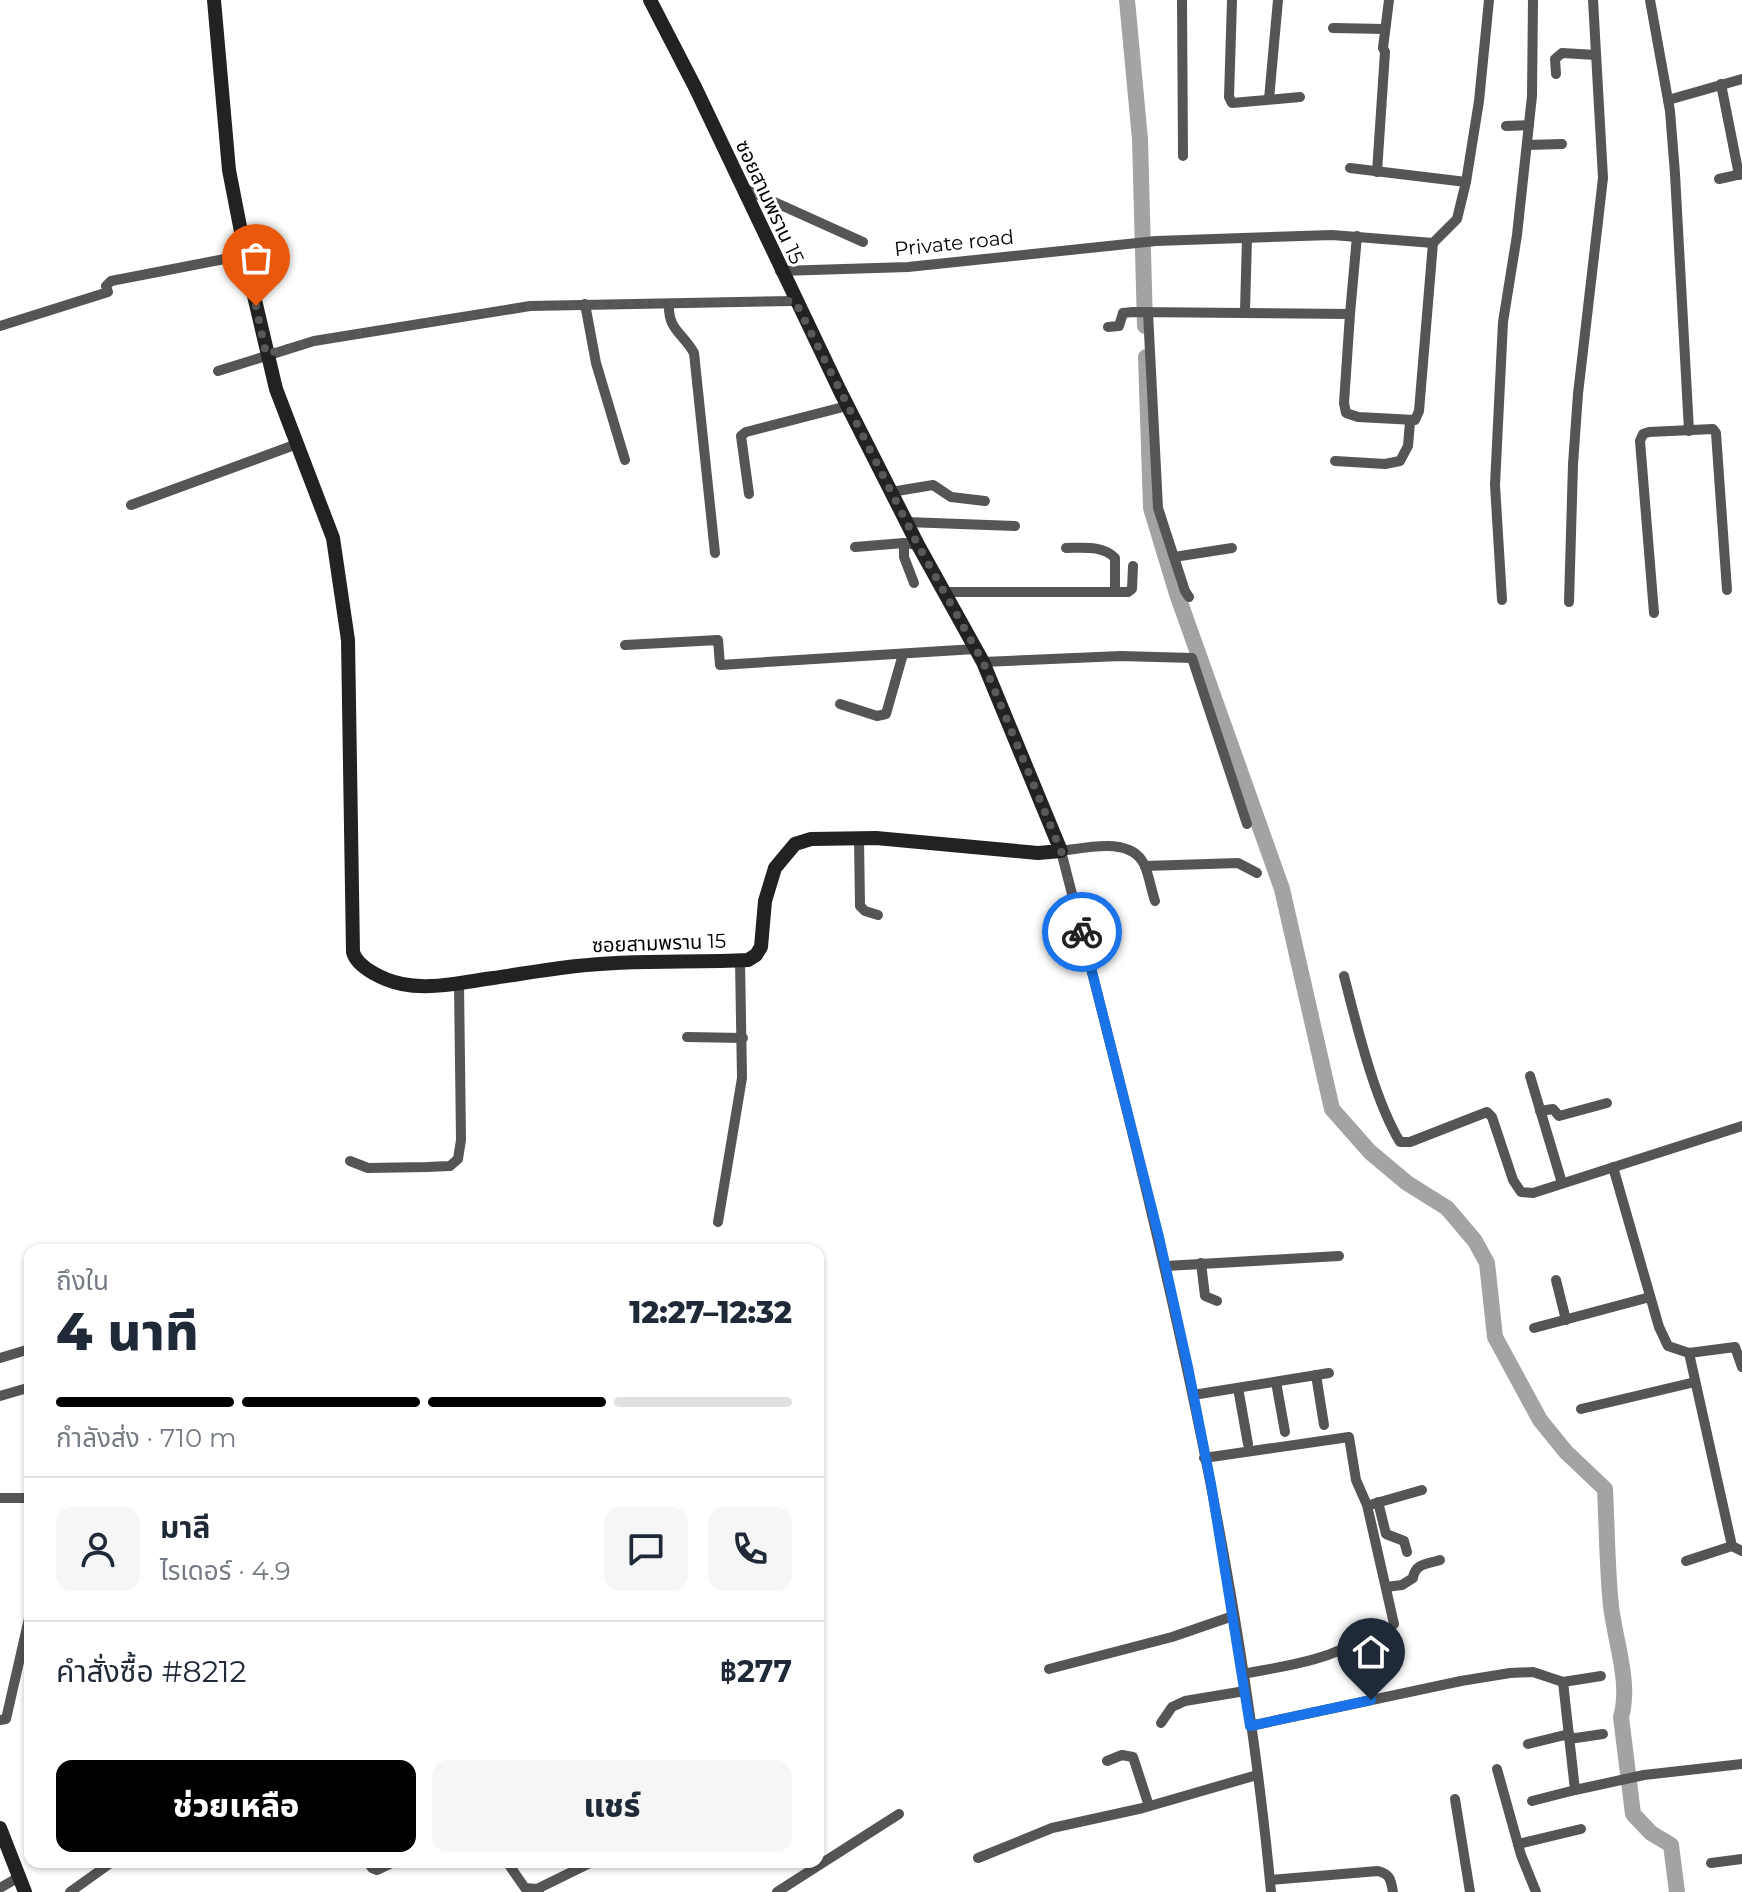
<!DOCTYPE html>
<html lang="th">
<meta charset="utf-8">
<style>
:root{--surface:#fff;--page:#f6f6f7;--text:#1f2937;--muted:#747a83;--line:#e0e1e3;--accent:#000}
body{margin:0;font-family:Montserrat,"Noto Sans Thai",sans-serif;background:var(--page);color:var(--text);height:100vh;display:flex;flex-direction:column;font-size:30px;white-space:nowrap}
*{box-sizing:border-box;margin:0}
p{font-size:26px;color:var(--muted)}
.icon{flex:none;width:44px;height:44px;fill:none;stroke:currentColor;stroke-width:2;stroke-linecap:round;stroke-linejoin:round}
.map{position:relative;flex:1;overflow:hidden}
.panel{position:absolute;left:24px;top:1244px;width:800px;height:624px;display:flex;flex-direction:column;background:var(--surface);border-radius:16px;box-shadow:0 2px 6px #0004}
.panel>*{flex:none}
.pin{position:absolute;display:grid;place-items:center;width:68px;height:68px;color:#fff;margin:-82px -34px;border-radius:50% 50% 50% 0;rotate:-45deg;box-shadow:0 0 8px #0007}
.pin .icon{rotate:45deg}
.courier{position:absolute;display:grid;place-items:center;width:80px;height:80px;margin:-40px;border:6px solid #1a73e8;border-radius:50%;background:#fff;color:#222;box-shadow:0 2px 10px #0007}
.headline em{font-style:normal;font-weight:800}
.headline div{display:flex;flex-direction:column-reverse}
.headline{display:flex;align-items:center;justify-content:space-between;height:136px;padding:0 32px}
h1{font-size:52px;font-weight:800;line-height:60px}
.bar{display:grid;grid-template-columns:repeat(4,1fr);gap:12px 8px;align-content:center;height:96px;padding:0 32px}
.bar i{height:10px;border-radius:6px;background:var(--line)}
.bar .on{background:var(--accent)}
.bar p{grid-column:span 4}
.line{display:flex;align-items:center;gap:20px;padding:0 32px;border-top:2px solid var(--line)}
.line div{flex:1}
.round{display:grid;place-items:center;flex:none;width:84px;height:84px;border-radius:16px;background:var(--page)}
.cta{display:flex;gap:16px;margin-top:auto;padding:16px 32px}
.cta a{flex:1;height:92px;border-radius:16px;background:var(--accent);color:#fff;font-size:32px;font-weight:800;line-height:92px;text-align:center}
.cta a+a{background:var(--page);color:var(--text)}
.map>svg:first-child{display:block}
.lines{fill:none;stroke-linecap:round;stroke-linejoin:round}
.river{stroke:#a3a3a3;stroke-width:16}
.street{stroke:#555;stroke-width:10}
.secondary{stroke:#222;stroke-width:14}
.done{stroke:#595959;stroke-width:8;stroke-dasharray:0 14.4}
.route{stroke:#1a73e8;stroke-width:10}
.labels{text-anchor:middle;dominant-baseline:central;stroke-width:6;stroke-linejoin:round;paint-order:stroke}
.street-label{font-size:20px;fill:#000;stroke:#fff}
</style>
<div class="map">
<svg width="1742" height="1892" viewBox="0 0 1742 1892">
<rect width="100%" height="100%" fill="#fff"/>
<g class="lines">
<!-- river -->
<g class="river">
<polyline points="1127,0 1140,139 1145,326"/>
<path d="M1146,357L1151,508L1177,594L1282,889L1332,1109L1370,1152L1407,1183L1447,1208L1475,1241L1487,1263L1495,1337L1540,1420L1566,1452L1605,1489C1607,1528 1607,1568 1611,1606C1615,1641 1631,1683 1621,1717L1633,1814L1651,1833L1671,1845L1677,1892"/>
</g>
<!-- street -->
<g class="street">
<polyline points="1182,0 1183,156"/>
<polyline points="1232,0 1229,97 1232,103 1300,97"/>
<polyline points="1650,0 1670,111 1675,174 1689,431"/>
<polyline points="1333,28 1385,29"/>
<polyline points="1556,74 1555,59 1562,53 1596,55"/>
<polyline points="1721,84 1739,175"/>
<polyline points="1269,99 1278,0"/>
<polyline points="1668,100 1742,79"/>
<polyline points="1506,126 1529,125"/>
<polyline points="1527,145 1562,144"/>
<polyline points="1350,168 1466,182"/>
<polyline points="1377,172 1385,52 1383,48 1389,0"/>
<polyline points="1719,179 1742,174"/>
<polyline points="743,188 863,242"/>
<polyline points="780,271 908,267 1156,241 1332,235 1433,243 1457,219 1466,182 1479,101 1489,0"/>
<polyline points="585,304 596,363 625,460"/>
<path d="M669,305C668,330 683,333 694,353L715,553"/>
<polyline points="1245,311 1247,238"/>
<polyline points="1148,313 1158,508 1185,591 1189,597"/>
<polyline points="1350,314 1344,403 1346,413 1358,417 1415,420 1419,411 1433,243"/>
<polyline points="0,326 108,292 106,286 111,281 245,255"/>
<polyline points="1108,327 1119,326 1123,313 1133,312 1350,314 1357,236"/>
<polyline points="218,371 314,341 530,306 795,301"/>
<polyline points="1335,461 1385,464 1400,461 1408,446 1410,422"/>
<polyline points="891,492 933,485 951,497 985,501"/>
<polyline points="749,494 741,436 746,432 847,406"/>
<polyline points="131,505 297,444"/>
<polyline points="906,522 1015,526"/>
<polyline points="904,543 904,557 914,583"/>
<polyline points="855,547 904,543 918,545"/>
<path d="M1066,548C1083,548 1102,545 1115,558V592"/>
<polyline points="1174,557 1232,548"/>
<polyline points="944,592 1128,592 1132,589 1133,566"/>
<polyline points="1502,600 1495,485 1503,322 1517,235 1532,96 1533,0"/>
<polyline points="1569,602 1573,464 1578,394 1603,178 1593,0"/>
<polyline points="1654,613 1640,441 1643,434 1649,432 1713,429 1716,433 1727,590"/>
<polyline points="625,645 718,640 720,665 975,649"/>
<polyline points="983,662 1121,656 1192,658 1247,824"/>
<polyline points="840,704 877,716 886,714 903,654"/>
<polyline points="859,838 860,906 865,911 878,915"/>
<polyline points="1145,866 1238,863 1257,873"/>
<path d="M1155,901C1151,889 1149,875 1144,864C1130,836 1086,848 1061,851C1149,1194 1238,1538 1271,1892"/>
<path d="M1344,976C1357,1026 1374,1099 1400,1142H1410L1487,1112L1492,1117L1513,1180L1521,1192L1533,1193L1742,1126"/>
<polyline points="687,1037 743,1038"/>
<polyline points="1530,1076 1562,1183"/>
<polyline points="1540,1111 1553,1109 1559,1116 1607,1103"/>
<polyline points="350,1161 368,1168 427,1167 450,1166 458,1159 461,1140 459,984"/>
<polyline points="1613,1167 1659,1327 1668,1346 1689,1353 1735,1347 1742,1367"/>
<polyline points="718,1222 742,1078 740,960"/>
<polyline points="1201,1263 1205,1296 1217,1301"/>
<polyline points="1166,1266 1339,1256"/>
<polyline points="1556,1280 1566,1320"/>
<polyline points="1534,1328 1650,1297"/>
<polyline points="1689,1353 1732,1546 1742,1551"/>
<polyline points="0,1358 30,1349"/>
<polyline points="1316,1375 1324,1425"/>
<polyline points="1276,1382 1285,1432"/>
<polyline points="1238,1388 1248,1444"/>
<polyline points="1193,1395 1329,1373"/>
<polyline points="0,1396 24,1389"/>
<polyline points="1581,1409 1695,1382"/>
<polyline points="1204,1458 1349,1437 1356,1480 1367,1505 1394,1624"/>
<polyline points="0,1498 30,1498"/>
<polyline points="1378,1502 1386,1534 1404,1541 1407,1552"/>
<polyline points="1373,1504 1422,1490"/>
<polyline points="1686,1561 1732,1546"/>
<path d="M1386,1587L1402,1585L1413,1578C1415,1563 1428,1564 1440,1560"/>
<polyline points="1049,1669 1172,1637 1233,1616"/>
<path d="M1243,1674C1284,1666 1328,1661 1363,1638"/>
<polyline points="1563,1682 1575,1790 1644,1775 1742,1764"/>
<polyline points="0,1720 6,1719 30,1614"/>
<polyline points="1161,1723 1172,1707 1185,1701 1245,1691"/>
<polyline points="1250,1726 1461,1681 1510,1673 1533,1672 1563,1682 1601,1676"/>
<polyline points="818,1728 819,1727"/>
<polyline points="1569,1739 1603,1734"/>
<polyline points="1528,1744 1569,1734"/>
<polyline points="1107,1761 1122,1755 1133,1757 1149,1806"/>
<polyline points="1497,1769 1521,1855 1536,1892"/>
<polyline points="1455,1799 1470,1892"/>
<polyline points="1532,1801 1575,1790"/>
<polyline points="1518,1844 1581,1829"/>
<polyline points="978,1858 1052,1828 1143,1808 1257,1775"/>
<polyline points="368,1862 372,1868 377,1870 394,1862"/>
<polyline points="507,1862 525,1888 537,1889 539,1892"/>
<polyline points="1711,1863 1742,1859"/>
<path d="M1270,1880L1378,1871C1390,1874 1391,1880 1393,1892"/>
<polyline points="0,1888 19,1877"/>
<polyline points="537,1889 592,1862"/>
<polyline points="70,1892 112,1862"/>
<polyline points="777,1892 899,1814"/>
</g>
<!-- secondary -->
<g class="secondary">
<path d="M214,0L229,170L251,283L276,389L333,538L348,640L353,952C357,968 386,981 402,984C431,990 464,982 493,978C521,974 549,969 577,966C634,959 691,963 748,960L756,955L761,947L765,901L775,868L795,844L811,839L876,838L1038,853L1061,851L983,662L918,545L840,391L695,87L650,0"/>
<polyline points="0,1828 25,1892"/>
</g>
</g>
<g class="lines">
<!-- done -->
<polyline class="done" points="256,306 266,354 314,341 530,306 795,301 918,545 983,662 1061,851 1082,932"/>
<!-- route -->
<polyline class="route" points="1082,932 1159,1237 1188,1367 1211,1484 1250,1726 1371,1700"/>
</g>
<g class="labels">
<!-- street labels -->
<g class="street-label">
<text transform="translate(770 202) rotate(65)">ซอยสามพราน 15</text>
<text transform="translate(954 243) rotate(-6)">Private road</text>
<text transform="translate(659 943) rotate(-2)">ซอยสามพราน 15</text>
</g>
</g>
</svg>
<div class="pin" style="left:256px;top:306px;background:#ea580c"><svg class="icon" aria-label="bag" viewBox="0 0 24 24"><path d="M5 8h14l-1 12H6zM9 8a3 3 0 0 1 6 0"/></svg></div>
<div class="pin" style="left:1371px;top:1700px;background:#1f2937"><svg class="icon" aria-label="home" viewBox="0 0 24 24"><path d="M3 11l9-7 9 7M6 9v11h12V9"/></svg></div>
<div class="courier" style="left:1082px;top:932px"><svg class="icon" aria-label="bike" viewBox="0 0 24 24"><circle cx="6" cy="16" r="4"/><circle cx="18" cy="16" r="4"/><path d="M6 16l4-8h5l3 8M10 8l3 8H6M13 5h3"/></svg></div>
<section class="panel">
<div class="headline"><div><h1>4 นาที</h1><p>ถึงใน</p></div><em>12:27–12:32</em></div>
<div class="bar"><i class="on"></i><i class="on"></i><i class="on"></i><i></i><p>กำลังส่ง · 710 m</p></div>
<div class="line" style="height:144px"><a class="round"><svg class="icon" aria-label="person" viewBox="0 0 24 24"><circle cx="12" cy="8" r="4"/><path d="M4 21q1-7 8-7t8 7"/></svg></a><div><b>มาลี</b><p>ไรเดอร์ · 4.9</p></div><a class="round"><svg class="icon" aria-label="chat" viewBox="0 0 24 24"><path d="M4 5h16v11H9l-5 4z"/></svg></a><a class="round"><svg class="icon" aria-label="phone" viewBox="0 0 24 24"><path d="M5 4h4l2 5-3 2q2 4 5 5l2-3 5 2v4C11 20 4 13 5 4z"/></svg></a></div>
<div class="line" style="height:104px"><div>คำสั่งซื้อ #8212</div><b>฿277</b></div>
<div class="cta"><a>ช่วยเหลือ</a><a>แชร์</a></div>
</section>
</div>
